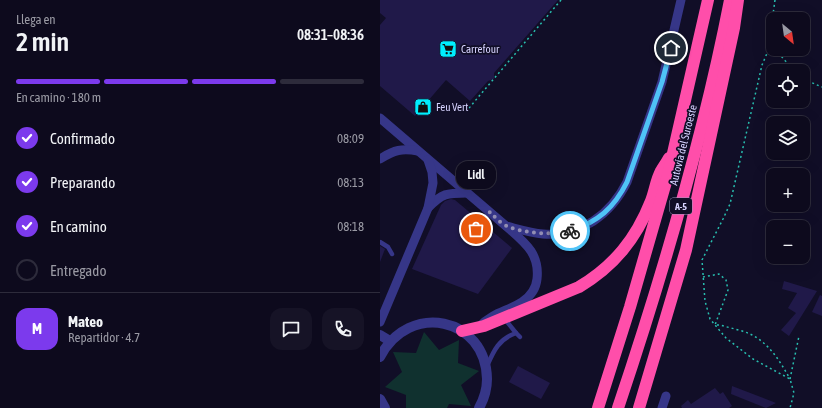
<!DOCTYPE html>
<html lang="es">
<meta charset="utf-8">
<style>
:root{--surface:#0d0a1d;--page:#161326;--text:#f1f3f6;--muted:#9a9aa4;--line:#2d2b3b;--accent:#7c3aed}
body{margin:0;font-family:"Asap Condensed",sans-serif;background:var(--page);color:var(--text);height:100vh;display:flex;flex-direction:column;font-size:15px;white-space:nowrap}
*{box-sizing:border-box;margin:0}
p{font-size:13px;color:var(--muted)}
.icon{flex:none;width:22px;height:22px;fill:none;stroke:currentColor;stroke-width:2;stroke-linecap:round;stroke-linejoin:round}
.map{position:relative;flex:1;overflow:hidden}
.details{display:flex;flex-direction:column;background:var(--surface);width:380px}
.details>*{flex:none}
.needle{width:26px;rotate:151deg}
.fabs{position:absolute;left:386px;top:12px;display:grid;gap:8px}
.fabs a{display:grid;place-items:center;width:44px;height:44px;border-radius:8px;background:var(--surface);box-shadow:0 4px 16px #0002,0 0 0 1px var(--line);font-size:20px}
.pin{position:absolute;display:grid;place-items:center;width:34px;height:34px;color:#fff;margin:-17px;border:2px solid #fff;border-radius:50%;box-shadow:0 1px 4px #0007}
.courier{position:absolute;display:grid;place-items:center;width:40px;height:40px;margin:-20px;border:3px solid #4fc3f7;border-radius:50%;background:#fff;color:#222;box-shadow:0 1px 5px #0007}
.bubble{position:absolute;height:28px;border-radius:12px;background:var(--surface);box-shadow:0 4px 16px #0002,0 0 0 1px var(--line);font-size:13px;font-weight:600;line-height:28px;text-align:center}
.headline em{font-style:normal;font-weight:600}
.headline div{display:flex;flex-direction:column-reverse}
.headline{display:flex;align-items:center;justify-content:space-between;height:68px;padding:0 16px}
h1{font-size:26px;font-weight:600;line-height:30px}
.bar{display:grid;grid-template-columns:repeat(4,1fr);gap:6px 4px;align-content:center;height:48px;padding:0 16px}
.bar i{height:5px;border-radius:3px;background:var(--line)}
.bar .active{background:var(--accent)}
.bar p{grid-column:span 4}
.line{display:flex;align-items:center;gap:10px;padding:0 16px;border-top:1px solid var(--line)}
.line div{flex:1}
.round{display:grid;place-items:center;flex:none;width:42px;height:42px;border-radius:12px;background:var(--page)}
ol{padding:0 16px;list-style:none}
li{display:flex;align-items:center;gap:12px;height:44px}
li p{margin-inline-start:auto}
li .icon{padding:4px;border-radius:50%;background:var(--accent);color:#fff;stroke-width:4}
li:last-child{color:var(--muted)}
li i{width:22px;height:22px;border:2px solid var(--line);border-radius:50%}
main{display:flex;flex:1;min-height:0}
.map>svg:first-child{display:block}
.green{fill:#10312f}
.building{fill:#201949}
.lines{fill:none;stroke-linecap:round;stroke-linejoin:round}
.path{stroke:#28beaf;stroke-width:1.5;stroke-dasharray:2 3;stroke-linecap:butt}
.service{stroke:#363688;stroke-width:4.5}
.minor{stroke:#363688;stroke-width:9}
.tertiary{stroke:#363688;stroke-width:10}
.motorway{stroke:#ff4eaa;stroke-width:12}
.done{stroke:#928eb3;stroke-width:4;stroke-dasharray:0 7.2}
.route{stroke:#4fc3f7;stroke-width:5}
.labels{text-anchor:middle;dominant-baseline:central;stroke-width:3.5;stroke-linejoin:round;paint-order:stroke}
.shield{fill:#110e27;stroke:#9c98be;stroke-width:1}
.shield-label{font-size:10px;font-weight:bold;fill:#d7d3ff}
.poi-label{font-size:11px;fill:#d7d3ff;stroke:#110e27;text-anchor:start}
.street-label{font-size:11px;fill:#d7d3ff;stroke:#110e27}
</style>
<main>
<section class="details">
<div class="headline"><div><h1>2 min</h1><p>Llega en</p></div><em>08:31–08:36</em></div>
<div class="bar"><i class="active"></i><i class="active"></i><i class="active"></i><i></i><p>En camino · 180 m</p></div>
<ol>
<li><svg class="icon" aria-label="check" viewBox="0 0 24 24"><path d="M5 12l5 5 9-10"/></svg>Confirmado<p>08:09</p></li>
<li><svg class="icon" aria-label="check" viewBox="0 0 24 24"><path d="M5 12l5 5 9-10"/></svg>Preparando<p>08:13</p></li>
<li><svg class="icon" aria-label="check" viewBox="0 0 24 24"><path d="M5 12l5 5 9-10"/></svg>En camino<p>08:18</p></li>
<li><i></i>Entregado</li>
</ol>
<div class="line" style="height:72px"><b class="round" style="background:var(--accent);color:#fff">M</b><div><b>Mateo</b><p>Repartidor · 4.7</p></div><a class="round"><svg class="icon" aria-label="chat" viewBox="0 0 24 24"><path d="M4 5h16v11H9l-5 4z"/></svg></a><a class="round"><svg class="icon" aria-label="phone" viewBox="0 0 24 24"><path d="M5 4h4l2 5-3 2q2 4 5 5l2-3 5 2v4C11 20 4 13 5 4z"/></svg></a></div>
</section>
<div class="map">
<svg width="442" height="408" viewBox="0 0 442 408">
<rect width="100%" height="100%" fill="#110e27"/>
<!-- green -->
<polygon class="green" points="44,332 59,350 79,340 78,363 99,371 81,385 91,406 69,404 67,408 26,408 26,395 5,387 22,372 13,352 36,353"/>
<!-- building -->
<g class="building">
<polygon points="0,0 178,0 114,73 114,79 108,81 90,101 66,80 35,116 0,86 0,25 6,18 0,13"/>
<polygon points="71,199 75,200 132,248 98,294 32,269 61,205 65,201"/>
<polygon points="0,246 5,249 0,262"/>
<polygon points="404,281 437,291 409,336 401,330 416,313 408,308 417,293 402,289"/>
<polygon points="440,295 442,296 442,316 432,312"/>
<polygon points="138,366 170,383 161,399 129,382"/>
<polygon points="352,386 396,403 386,408 351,394"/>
<polygon points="335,388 340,394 343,392 352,406 349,408 302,408 301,406 308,400 311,404"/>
</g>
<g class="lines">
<!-- path -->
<g class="path">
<polyline points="395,0 388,51 382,65 350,204 343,219 322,260 325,301 330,319 346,338 373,359 410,379 414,393 410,408"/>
<polyline points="391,32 393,40"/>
<polyline points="395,49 414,71"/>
<polyline points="388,51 395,51"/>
<polyline points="423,79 442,87"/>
<polyline points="89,108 181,0"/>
<path d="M323,277L339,274L346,280L348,290L335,325H340C350,328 361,330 370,334C389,343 400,361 410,379"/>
<polyline points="410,379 419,336"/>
</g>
<!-- service -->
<g class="service">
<polyline points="96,229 110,212"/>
<polyline points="0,242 8,247 12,254"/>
<polyline points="136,333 140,337"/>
<path d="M107,366C114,350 119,339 136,333L124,318"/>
</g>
<!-- minor -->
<g class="minor">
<path d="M0,118L126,226C144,242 160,253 157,279C156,289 151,296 142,302C128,311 112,313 100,326"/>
<path d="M0,159C14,150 22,148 38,151"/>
<path d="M48,208C62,193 67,193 87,193"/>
<path d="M126,226C138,229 151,233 163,234C201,237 231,214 247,182L282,82L301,0"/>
<polyline points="0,322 48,208 53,183 52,172 48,160"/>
<polyline points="282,408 286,396"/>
</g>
<!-- tertiary -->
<g class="tertiary">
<polyline points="0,335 10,341"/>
<path d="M0,357C29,301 106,317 107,379C107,389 104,399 99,408"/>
<polyline points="0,399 5,408"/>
</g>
<!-- motorway -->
<g class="motorway">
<path d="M82,331L104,326L199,287C234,266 256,239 271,201C275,191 276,180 281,171C283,167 287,162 289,158"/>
<polyline points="218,408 250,307 288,175 328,0"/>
<path d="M238,408C283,274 323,139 350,0"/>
<polyline points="259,408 306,250 354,28 358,0"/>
</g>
</g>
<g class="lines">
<!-- done -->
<path class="done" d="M96,229L110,212C115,217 121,224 127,226C146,234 171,235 190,231"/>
<!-- route -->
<path class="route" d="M190,231C218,222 234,208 247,182L282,82L291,48"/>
</g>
<!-- icons -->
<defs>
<symbol id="supermarket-square" viewBox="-11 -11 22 22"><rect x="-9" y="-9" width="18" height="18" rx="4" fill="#00effe" stroke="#110e27"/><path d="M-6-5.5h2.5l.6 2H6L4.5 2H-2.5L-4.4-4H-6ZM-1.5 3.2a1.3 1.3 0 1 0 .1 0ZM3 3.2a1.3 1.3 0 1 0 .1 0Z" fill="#111"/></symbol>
<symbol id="shop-square" viewBox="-11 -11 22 22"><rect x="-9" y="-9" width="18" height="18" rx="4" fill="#00effe" stroke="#110e27"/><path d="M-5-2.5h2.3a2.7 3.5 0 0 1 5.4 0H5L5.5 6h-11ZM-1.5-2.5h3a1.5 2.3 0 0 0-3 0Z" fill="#111"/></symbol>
</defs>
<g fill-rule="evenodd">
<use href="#supermarket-square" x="58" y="39" width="20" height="20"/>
<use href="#shop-square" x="33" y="97" width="20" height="20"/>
</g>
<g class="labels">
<!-- shield labels -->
<rect class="shield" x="290" y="198" width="22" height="16" rx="3"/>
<g class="shield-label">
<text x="301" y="206">A-5</text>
</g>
<!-- poi labels -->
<g class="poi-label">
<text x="81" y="49">Carrefour</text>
<text x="56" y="107">Feu Vert</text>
</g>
<!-- street labels -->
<g class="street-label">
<text transform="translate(303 145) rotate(-76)">Autovía del Suroeste</text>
</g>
</g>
</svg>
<div class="fabs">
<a><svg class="needle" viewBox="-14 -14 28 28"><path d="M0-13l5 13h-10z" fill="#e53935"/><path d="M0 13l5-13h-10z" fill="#9a9aa4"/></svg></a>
<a><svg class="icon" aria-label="locate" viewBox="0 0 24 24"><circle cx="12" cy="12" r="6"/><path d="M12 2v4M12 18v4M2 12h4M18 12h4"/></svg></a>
<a><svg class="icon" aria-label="layers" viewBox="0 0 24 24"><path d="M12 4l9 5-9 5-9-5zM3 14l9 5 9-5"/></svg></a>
<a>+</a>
<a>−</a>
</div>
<div class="pin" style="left:96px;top:229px;background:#ea580c"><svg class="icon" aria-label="bag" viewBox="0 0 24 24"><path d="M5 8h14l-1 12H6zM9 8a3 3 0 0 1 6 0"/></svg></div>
<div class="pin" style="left:291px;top:48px;background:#1f2937"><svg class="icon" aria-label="home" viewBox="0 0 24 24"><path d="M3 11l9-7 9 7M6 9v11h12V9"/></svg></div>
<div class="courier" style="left:190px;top:231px"><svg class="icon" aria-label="bike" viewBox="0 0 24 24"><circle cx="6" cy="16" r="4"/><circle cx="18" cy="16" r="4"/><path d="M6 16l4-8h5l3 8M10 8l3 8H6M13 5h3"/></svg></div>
<div class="bubble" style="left:76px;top:161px;width:40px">Lidl</div>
</div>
</main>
